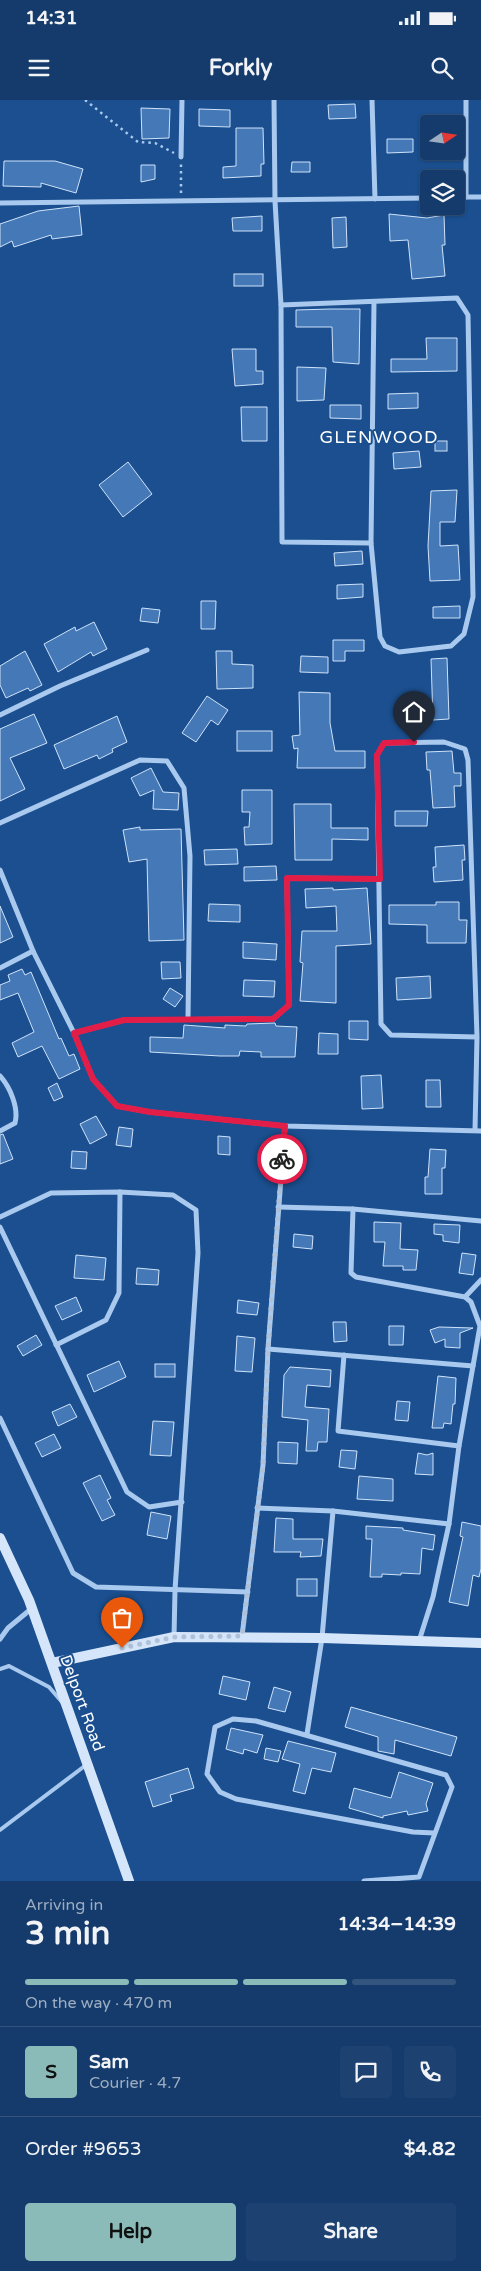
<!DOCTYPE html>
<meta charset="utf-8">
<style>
:root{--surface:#143b6b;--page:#1d4271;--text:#f1f3f6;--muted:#9dadc1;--line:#33557e;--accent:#8bbbb9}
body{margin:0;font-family:"Varela Round",sans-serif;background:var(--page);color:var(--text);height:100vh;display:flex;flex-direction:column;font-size:19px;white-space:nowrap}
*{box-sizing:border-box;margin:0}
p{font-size:16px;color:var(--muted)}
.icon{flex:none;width:28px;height:28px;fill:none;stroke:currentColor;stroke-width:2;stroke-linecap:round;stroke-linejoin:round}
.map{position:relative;height:1781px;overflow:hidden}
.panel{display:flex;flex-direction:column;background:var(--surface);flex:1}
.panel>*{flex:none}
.needle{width:32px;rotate:77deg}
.tools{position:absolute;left:420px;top:15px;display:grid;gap:10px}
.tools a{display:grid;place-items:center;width:45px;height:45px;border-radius:5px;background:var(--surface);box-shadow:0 1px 4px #0004,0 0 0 1px var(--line);font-size:25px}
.pin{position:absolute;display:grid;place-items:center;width:42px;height:42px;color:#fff;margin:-51px -21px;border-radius:50% 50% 50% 0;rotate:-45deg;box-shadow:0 0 5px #0007}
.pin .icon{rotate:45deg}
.courier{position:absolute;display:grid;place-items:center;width:50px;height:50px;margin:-25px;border:4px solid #e11d48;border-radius:50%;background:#fff;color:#222;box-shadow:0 1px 6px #0007}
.summary em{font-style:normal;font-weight:700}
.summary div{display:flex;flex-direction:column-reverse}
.summary{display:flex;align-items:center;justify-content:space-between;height:85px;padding:0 25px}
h1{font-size:32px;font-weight:700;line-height:38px}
.bar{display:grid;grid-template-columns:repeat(4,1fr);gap:8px 5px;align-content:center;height:60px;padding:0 25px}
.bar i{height:6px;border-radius:4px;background:var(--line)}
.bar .active{background:var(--accent)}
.bar p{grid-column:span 4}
.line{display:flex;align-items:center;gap:12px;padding:0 25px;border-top:1px solid var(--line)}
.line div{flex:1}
.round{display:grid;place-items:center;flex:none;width:52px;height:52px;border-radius:5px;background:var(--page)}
.action{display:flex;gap:10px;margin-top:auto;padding:10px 25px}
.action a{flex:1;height:58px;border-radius:5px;background:var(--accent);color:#111;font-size:20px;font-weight:700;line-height:58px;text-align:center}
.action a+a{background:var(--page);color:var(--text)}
.status{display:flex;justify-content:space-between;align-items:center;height:35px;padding:0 25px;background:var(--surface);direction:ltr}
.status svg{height:14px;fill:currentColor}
header{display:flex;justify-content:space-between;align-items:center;height:65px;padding:0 25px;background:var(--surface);font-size:22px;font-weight:700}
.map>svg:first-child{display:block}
.building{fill:#4478b7;stroke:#cfe3fa}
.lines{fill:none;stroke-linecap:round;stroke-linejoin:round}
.path{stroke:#a9c9ee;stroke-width:2.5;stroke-dasharray:2.5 4;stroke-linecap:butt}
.lane{stroke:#a9c9ee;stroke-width:4}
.street{stroke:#a9c9ee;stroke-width:5}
.secondary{stroke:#d6e6fa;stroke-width:10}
.done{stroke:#afc1d8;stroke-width:5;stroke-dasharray:0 9}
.route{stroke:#e11d48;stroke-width:6}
.labels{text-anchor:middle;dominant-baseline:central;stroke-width:4;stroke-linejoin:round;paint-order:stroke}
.street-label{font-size:16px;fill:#fff;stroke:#1b4f8f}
.neighbourhood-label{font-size:18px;letter-spacing:1px;fill:#fff;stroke:#1b4f8f}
</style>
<div class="status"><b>14:31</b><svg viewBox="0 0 49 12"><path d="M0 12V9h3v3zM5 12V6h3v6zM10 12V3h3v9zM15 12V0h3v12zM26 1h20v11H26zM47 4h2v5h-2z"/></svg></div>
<header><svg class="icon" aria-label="menu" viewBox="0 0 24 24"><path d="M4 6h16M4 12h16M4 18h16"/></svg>Forkly<svg class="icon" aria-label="search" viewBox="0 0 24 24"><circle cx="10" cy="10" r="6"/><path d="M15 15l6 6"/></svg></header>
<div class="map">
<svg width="481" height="1781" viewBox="0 0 481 1781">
<rect width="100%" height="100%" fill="#1b4f8f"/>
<!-- building -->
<g class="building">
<polygon points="355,4 356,18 329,19 328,5"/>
<polygon points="141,8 170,9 169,38 142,39"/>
<polygon points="199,9 230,10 230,27 199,26"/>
<polygon points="236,28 263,28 264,64 261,64 261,76 223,78 223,67 236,66"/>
<polygon points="387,39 413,39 413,52 387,53"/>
<polygon points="4,61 55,61 83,69 76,93 41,83 41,87 3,86"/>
<polygon points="292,62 310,62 310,72 291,72"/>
<polygon points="141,65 155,65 155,79 141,82"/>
<polygon points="79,106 82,135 52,139 51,135 14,147 12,141 0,147 0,124 38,111"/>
<polygon points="389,114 427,118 444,115 445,145 442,145 445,176 412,179 408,140 390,141"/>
<polygon points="262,116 262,131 233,131 232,118"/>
<polygon points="346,117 347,147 333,148 332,118"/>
<rect x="234" y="174" width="29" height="12"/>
<polygon points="330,209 360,209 359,264 333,262 332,227 296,227 296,210"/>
<polygon points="426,238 457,238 457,271 391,272 391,259 427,259"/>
<polygon points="232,249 256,249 256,271 263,271 263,284 235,286"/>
<polygon points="297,267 326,268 324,300 297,301"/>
<polygon points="418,293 418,308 388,309 388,294"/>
<polygon points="330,305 361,305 361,319 330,318"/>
<polygon points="241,307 267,307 267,341 242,341"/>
<rect x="435" y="341" width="12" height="10"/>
<polygon points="419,351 421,367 394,369 393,353"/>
<polygon points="128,362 152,394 123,417 99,385"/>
<polygon points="457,390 455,422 440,422 440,446 458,445 460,480 430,481 428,446 431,391"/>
<polygon points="362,451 363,464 335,466 334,453"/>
<polygon points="363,484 363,497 337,499 337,485"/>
<polygon points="201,501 216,501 215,529 201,529"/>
<polygon points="460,506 460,518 433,518 433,507"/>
<polygon points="142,508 160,510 158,523 140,521"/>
<polygon points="94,522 107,549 93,556 91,552 58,572 44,544 75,527 76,531"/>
<polygon points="333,540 364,540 364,551 345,551 345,561 333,561"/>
<polygon points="25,551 42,585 30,591 28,588 6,598 0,585 0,566"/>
<polygon points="216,551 232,551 232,564 253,565 253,588 217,589"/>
<polygon points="301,556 328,557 328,573 300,572"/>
<polygon points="447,558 449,619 433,620 431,559"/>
<polygon points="299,592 330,593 330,623 335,651 365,651 365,668 297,668 298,648 294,649 292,636 300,635"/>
<polygon points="207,596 228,610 218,625 211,620 196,642 182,633"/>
<polygon points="34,614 47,643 10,658 25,689 0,701 0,629"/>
<polygon points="117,616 127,642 112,649 113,652 99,659 97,655 64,669 54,645"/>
<rect x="237" y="631" width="35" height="20"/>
<polygon points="452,651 454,673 461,673 461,686 454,686 455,707 433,708 430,670 427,670 426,652"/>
<polygon points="151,668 163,692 179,693 178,710 153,709 154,690 140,696 131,678"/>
<polygon points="242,690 272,690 272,744 245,745 244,727 249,727 250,712 242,712"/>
<polygon points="294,704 331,704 331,728 368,728 368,740 332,739 332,760 295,760"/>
<polygon points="395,711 428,711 427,726 395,726"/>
<polygon points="140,727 140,730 181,729 184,840 149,841 147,759 129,762 123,730"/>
<polygon points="464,745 465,760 462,760 463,780 434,782 433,767 436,767 435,747"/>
<polygon points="237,749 238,764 205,765 204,750"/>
<polygon points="276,766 277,780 244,781 244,767"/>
<polygon points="333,788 333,790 367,788 371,844 336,846 336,903 300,901 303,863 300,862 302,831 337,831 336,806 306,808 305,789"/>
<polygon points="436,802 459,802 459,820 467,820 466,843 427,843 427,825 389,824 389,805 436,805"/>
<polygon points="209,804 240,805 240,822 208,821"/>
<polygon points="0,806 13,837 0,843"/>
<polygon points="243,842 277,844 276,860 243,858"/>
<polygon points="161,862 180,862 181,878 162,879"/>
<polygon points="22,869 25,875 31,872 59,939 61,938 69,956 74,954 80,969 59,979 42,946 18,957 12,943 34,932 18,893 0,900 0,885 10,881 8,875"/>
<polygon points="430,876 431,898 397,900 396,878"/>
<polygon points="244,880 275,881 274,897 243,896"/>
<polygon points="170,888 183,896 175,907 163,899"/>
<polygon points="349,921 368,921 368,940 349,939"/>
<polygon points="275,923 276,926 297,927 295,957 261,957 261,952 240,951 239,956 220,956 150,952 150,937 183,938 184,925 225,928 225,925 246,926 247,924"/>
<polygon points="319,933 338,934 338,954 318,954"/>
<polygon points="381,975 383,1008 362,1009 361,976"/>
<polygon points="426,980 440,980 441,1007 426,1007"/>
<polygon points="57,983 63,997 54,1001 48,988"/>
<polygon points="96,1016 107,1035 90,1044 80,1024"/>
<polygon points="119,1027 133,1029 131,1047 116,1045"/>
<polygon points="3,1034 13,1059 0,1064 0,1035"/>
<polygon points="218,1036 230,1037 230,1055 218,1054"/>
<polygon points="430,1049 446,1050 445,1068 442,1068 442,1094 425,1094 425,1077 428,1077"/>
<polygon points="72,1051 87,1052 86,1069 71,1068"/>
<polygon points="374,1122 401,1123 400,1149 418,1150 416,1170 403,1170 403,1166 383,1166 385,1142 374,1142"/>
<polygon points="434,1124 460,1125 459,1143 443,1141 443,1135 434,1134"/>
<polygon points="294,1134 313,1136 312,1149 293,1147"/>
<polygon points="462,1153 476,1155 473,1175 459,1173"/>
<polygon points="76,1155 106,1158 104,1180 74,1178"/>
<polygon points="137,1168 159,1170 158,1185 136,1184"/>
<polygon points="76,1197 82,1211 62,1220 55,1206"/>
<polygon points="238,1200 259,1203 257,1215 237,1213"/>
<polygon points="333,1222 346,1222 347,1241 334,1242"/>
<polygon points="389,1226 404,1226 403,1245 389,1245"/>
<polygon points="439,1227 473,1228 460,1233 460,1248 445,1247 445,1239 435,1243 430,1230"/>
<polygon points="36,1235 42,1245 23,1256 17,1246"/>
<polygon points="237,1236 255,1238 252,1272 235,1271"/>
<polygon points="119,1261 126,1277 94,1292 87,1275"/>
<rect x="155" y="1264" width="20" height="13"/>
<polygon points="290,1267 331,1270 330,1287 307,1285 305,1307 329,1309 327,1342 318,1342 317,1351 306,1351 308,1320 282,1317 284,1275"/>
<polygon points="438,1276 456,1278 455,1304 453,1304 451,1324 444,1323 443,1328 432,1328"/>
<polygon points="397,1301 410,1302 408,1321 395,1320"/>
<polygon points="70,1304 77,1317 58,1326 52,1312"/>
<polygon points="153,1321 174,1322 171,1356 150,1355"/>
<polygon points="54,1334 61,1348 42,1357 35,1343"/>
<polygon points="278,1342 298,1343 297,1364 278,1363"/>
<polygon points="341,1350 357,1351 355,1369 339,1367"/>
<polygon points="418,1353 427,1355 433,1353 433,1375 415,1374"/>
<polygon points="100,1375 111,1398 107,1400 115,1415 102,1421 83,1383"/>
<polygon points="359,1376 393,1379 393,1401 357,1399"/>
<polygon points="151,1412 171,1416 167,1439 147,1435"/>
<polygon points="276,1418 293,1419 293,1439 323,1439 321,1456 300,1457 301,1452 274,1452"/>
<polygon points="462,1422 481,1426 481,1469 479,1477 473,1475 468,1506 449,1502 463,1437 460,1436"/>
<polygon points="366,1426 403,1428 403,1430 435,1435 433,1450 422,1448 420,1474 401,1473 401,1475 382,1474 382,1477 370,1477 372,1439 366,1439"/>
<rect x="297" y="1479" width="20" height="17"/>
<polygon points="223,1576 250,1582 246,1600 219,1594"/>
<polygon points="274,1587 291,1592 285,1612 268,1608"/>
<polygon points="351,1607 457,1637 451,1656 395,1640 394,1654 378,1651 378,1637 345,1627"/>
<polygon points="231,1628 263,1635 257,1653 244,1649 243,1654 226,1649"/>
<polygon points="288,1641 336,1653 331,1672 312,1668 305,1694 293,1691 300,1664 282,1659"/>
<polygon points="266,1648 281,1651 278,1662 264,1659"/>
<polygon points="188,1668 194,1688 170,1695 172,1701 153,1707 145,1682"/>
<polygon points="399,1672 433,1683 426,1704 428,1711 408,1715 407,1711 383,1716 383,1718 349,1708 354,1688 391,1698"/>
</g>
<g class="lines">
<!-- path -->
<g class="path">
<polyline points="85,0 138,42 155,43 174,53"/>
<polyline points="181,93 181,64"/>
</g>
<!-- lane -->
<g class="lane">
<polyline points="0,1569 9,1566 49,1587 62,1602"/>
<polyline points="0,1730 86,1665"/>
</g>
<!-- street -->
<g class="street">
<polyline points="274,0 275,101 281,205 282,442 371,443"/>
<polyline points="372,0 375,99"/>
<polyline points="466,0 466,97"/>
<polyline points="181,57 182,0"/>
<polyline points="456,97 481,97"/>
<polyline points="0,103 429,98"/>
<polyline points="281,205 457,198 468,215 473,497 464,534 451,546 399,552 385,546 380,537 371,443 374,202"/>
<polyline points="0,615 60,586 147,550"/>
<polyline points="0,723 140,660 167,661 184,688 190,756 188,919"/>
<polyline points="0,770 33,851 74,933 93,979 117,1006 150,1012 285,1026 481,1031"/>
<polyline points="0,868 33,851"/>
<polyline points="74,933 124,920 273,919 289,905 287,778 380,779"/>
<path d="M0,976C10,987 19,1008 15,1023L0,1031"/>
<polyline points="475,1030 477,937 468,660 465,649 444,642 384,643 377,655 381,924 391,935 477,937"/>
<polyline points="278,1107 353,1109 481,1121"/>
<polyline points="353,1109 351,1173 356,1177 465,1197 471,1202 480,1226 459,1346 449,1424 433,1497 419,1541"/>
<polyline points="0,1117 51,1093 120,1092 173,1095 196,1110 198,1153 175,1490 174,1537"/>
<polyline points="0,1127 127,1392 149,1407 182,1402"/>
<polyline points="465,1197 481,1180"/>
<polyline points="56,1245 106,1220 119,1193 120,1092"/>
<polyline points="268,1249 473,1266"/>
<polyline points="344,1255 338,1331 459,1346"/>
<polyline points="0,1318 73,1473 96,1487 248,1492"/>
<polyline points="257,1408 333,1411 449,1424"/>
<polyline points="242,1536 263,1365 268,1249 285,1026"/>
<polyline points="0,1539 8,1528 31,1509"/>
<polyline points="307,1634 322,1538 333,1411"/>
<polyline points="364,1781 419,1777 452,1687 446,1675 256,1621 233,1619 215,1627 207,1674 220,1692 236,1699 413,1732 434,1733"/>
</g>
<!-- secondary -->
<g class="secondary">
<polyline points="0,1438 29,1500 129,1781"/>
<polyline points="52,1563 174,1537 322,1538 481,1543"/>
</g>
</g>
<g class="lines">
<!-- done -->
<polyline class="done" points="122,1548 174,1537 242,1536 263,1365 268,1249 282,1059"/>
<!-- route -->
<polyline class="route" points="282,1059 285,1026 150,1012 117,1006 93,979 74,933 124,920 273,919 289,905 287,778 380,779 377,655 384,643 414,642"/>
</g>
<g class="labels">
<!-- street labels -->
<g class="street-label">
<text transform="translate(82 1603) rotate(70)">Delport Road</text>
</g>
<!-- neighbourhood labels -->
<g class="neighbourhood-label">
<text x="379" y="337">GLENWOOD</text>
</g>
</g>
</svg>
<div class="tools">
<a><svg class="needle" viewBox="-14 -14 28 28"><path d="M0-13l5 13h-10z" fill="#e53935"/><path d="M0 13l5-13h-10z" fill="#9dadc1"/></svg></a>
<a><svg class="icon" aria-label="layers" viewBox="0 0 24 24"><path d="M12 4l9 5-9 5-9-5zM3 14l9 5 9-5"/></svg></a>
</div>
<div class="pin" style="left:122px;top:1548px;background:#ea580c"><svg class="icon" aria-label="bag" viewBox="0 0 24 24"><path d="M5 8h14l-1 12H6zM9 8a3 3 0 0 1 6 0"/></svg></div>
<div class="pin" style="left:414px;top:642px;background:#1f2937"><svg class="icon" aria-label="home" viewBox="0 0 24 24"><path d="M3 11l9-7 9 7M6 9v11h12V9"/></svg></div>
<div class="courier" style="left:282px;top:1059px"><svg class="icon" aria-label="bike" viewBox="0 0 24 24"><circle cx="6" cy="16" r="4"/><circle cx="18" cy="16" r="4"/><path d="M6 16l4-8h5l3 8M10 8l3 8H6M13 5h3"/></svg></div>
</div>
<section class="panel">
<div class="summary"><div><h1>3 min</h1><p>Arriving in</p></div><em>14:34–14:39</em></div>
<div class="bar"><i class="active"></i><i class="active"></i><i class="active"></i><i></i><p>On the way · 470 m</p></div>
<div class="line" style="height:90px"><b class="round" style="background:var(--accent);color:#111">S</b><div><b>Sam</b><p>Courier · 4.7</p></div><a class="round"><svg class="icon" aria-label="chat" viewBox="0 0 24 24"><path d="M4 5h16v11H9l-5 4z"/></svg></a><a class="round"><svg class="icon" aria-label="phone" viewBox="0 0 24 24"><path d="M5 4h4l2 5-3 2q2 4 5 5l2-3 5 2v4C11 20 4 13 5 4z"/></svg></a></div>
<div class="line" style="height:65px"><div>Order #9653</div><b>$4.82</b></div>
<div class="action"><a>Help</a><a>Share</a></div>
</section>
